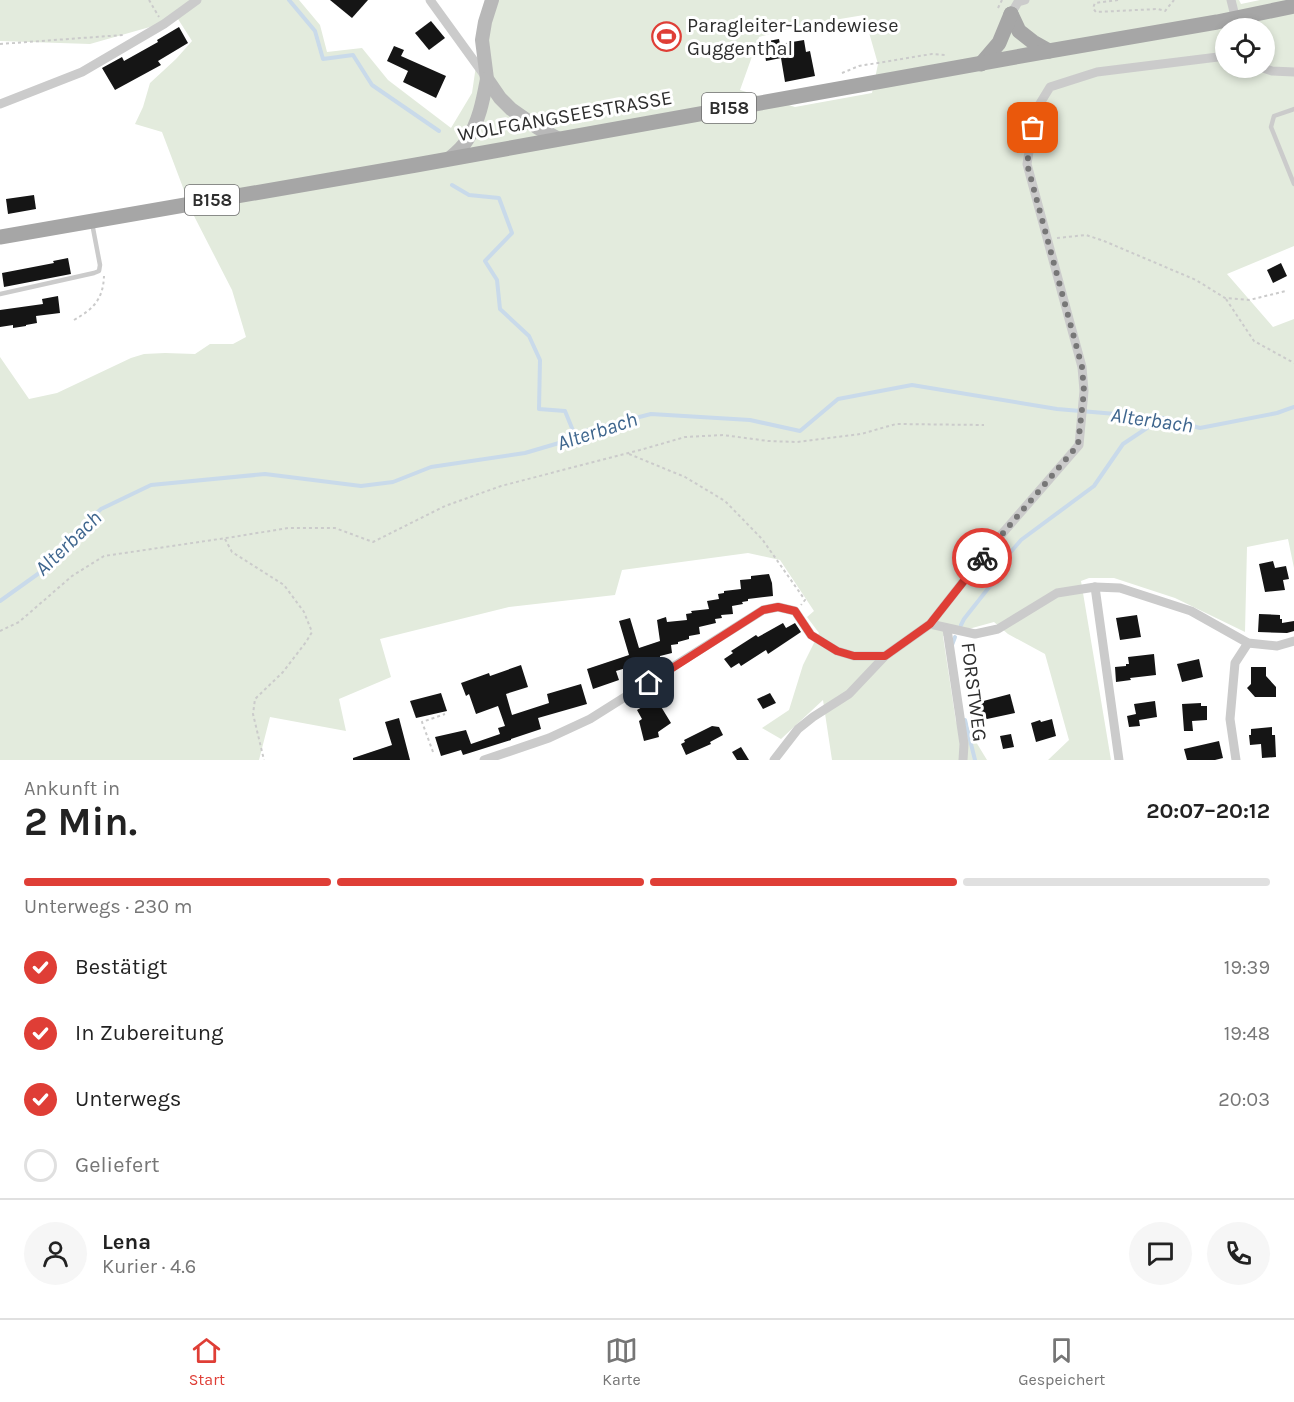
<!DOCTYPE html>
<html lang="de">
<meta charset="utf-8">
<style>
:root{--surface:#fff;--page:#f6f6f6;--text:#222;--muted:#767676;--line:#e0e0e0;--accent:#df3e36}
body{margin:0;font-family:Karla,sans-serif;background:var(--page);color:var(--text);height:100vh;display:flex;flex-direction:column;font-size:22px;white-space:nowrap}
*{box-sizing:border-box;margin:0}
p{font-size:20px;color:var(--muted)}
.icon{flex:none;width:33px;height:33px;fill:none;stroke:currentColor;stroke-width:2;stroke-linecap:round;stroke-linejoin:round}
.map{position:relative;height:760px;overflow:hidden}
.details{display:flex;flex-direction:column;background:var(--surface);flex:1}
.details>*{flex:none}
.controls{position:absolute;left:1215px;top:18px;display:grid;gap:12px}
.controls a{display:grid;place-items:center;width:60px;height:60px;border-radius:50%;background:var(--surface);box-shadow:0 3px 9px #0003;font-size:30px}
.pin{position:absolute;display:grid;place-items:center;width:51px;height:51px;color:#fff;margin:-26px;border-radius:12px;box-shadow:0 3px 9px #0006}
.courier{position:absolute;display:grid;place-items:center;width:60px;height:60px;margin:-30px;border:4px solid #df3e36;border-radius:50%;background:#fff;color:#222;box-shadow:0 2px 8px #0007}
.head em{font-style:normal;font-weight:700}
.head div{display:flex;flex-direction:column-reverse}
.head{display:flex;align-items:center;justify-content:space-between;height:102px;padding:0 24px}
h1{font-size:39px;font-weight:700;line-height:45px}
.bar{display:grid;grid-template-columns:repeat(4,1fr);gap:9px 6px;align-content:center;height:72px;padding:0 24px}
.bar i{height:8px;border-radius:4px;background:var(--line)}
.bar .active{background:var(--accent)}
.bar p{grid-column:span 4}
.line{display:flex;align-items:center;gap:15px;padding:0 24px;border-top:2px solid var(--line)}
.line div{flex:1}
.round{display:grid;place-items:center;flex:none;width:63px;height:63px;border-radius:32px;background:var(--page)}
ol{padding:0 24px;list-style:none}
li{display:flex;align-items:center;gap:18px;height:66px}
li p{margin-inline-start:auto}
li .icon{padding:6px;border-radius:50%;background:var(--accent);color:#fff;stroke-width:4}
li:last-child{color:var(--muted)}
li i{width:33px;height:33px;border:3px solid var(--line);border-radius:50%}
.menu{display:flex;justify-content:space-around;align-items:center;height:84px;border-top:2px solid var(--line);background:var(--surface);font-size:16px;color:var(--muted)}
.menu a{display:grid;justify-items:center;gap:3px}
.menu .active{color:var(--accent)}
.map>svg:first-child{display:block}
.green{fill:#e3ebdd;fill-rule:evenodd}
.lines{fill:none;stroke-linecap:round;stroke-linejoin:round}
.stream{stroke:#c9daea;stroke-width:4}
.building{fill:#151515}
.path{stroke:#cbcbcb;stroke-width:2;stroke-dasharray:3 3;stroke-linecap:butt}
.service{stroke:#cbcbcb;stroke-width:4.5}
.minor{stroke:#cbcbcb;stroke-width:9}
.secondary{stroke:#b8b8b8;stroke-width:14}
.primary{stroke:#a6a6a6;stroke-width:15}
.done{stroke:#777;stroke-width:6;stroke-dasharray:0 10.8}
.route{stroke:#df3e36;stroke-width:8}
.labels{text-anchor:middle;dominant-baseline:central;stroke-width:6;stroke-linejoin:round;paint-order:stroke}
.shield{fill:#fff;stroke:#6d6d6d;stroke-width:1.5}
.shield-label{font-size:18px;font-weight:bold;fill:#2e2e2e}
.poi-label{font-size:20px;fill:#2e2e2e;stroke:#fff;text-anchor:start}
.street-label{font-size:20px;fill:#2e2e2e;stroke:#fff}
.water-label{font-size:21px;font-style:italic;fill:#3f668e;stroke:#fff}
</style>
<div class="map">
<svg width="1294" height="760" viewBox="0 0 1294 760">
<rect width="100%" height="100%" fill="#fff"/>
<!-- green -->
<path class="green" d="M0,0H299L320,25L327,52L362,48L388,80L451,128L472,93L485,4L488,0H1239L1241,4L1260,0H1294V246L1227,274L1273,327L1294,319V568L1288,539L1247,547L1245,632L1175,598L1114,578H1089L1081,581L1111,760H1048L1069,740L1045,654L1008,634L994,622L943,636L956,722L973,737L987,760H832L823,700L781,739L762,728L789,710L803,665L819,633L807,617L814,611L780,560L748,553L622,570L615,595L509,607L380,639L391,677L339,699L346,731L270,717L259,760H0V357L29,399L57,393L131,358L144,354L165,353L195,354L210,344H233L246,337L232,290L193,214L162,132L135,124L143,107L150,83L176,59L192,41L178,19L90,44L0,41ZM864,15L878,64L872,93L795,107L740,90L759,37L798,26ZM1226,28H1264V68H1226Z"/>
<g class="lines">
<!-- stream -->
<g class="stream">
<polyline points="289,0 315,31 323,59 353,55 372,85 439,131"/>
<polyline points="452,185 469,195 499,198 512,233 485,261 497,280 500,309 529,336 540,360 539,409 565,411 576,438"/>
<polyline points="0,601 49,566 56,551 101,509 151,485 265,474 361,486 393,482 431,467 525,453 576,438 585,431 651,414 750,420 800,431 838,399 912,385 1057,409 1163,418 1200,428 1277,413 1294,407"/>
<polyline points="961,625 964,619 994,581 1003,561 1021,540 1094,486 1123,444 1162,418"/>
<polyline points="952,645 955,637"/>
<polyline points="965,720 975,760"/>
</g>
</g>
<!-- building -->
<g class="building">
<polygon points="330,0 368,0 352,18"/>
<polygon points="431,21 445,38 429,50 415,33"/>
<polygon points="179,27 188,43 158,61 161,65 115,90 102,68 122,57 124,61 158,42 157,40"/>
<polygon points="779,39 780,44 804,40 806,52 810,51 815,76 785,82 781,58 766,61 763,42"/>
<polygon points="394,46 404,50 401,56 446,76 436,98 403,82 408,71 387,61"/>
<polygon points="34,195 36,209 8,214 6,199"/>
<polygon points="68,258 71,274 4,287 2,273 54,263 53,261"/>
<polygon points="1281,263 1287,276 1273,283 1267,270"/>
<polygon points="58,296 60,313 36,316 37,323 26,325 26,326 13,328 13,325 0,327 0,310 43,304 42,299"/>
<polygon points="1273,561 1275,568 1286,566 1289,579 1283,580 1285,590 1265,592 1259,564"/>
<polygon points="769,574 772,583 773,596 748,599 748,601 742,602 743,604 732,606 733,614 721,615 722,618 715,619 716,623 699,627 700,634 689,636 689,639 678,642 678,644 671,645 672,653 660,656 660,658 616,671 619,680 593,689 587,669 629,655 619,621 630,618 639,648 660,641 657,620 666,617 667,622 687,620 686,614 692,613 691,611 709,609 707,601 719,599 718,594 724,593 724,591 741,589 740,580 751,579 751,576"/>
<polygon points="1259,614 1280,615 1280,619 1282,619 1282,623 1294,621 1294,631 1287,633 1258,632"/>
<polygon points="1137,615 1141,637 1120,640 1116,618"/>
<polygon points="783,623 786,628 795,623 801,632 768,654 766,650 741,666 739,663 731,668 724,659 733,653 731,651 756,635 758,637"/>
<polygon points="1154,654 1156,675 1130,678 1131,680 1116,682 1115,667 1126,666 1126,664 1129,664 1128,657"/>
<polygon points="1199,659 1203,677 1182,682 1177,664"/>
<polygon points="521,665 528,687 506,694 512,715 549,703 547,694 581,684 587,704 538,718 541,729 511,739 511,740 463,755 461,750 441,756 435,737 466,730 471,744 500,734 498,728 505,726 498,706 476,714 469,694 466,696 461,683 489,673 490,676"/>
<polygon points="1251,667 1266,667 1266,676 1276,687 1276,697 1255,697 1247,688 1251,684"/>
<polygon points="441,693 447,711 416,718 410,701"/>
<polygon points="770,693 776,703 763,709 757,699"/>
<polygon points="1010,694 1015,713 973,722 968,705"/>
<polygon points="652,701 657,708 660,705 671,723 658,732 659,737 644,741 639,721 642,719 637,710"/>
<polygon points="1155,701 1157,717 1139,720 1140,726 1129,727 1127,716 1136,714 1134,704"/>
<polygon points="1201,703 1201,706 1207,706 1207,720 1192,721 1193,731 1184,731 1182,704"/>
<polygon points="399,718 410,760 353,760 353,758 392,745 385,722"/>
<polygon points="1052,719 1056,736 1036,742 1031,723 1040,720 1041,722"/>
<polygon points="712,726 719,727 723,735 710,742 711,744 686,755 681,744 685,742 684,740"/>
<polygon points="1272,727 1272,735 1275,735 1276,757 1262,758 1261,744 1250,745 1249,735 1251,735 1251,729"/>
<polygon points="1011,734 1014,747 1003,749 1000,736"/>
<polygon points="1219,741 1223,758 1215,760 1187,760 1184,749"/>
<polygon points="741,747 749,760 737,760 732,752"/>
</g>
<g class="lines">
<!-- path -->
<g class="path">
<polyline points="149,0 159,17"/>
<path d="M1118,0L1095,3C1093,7 1093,9 1096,12L1158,9L1165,11L1174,0"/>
<polyline points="998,8 1002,0"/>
<polyline points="0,44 123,35"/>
<polyline points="842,73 859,66 932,54 945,55"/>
<polyline points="1057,238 1086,235 1104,241 1196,280 1225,298 1249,300 1286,291"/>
<polyline points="1226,299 1254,341 1294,363"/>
<path d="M74,320C93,309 103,300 104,276"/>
<polyline points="629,454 685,477 725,501 762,539 805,600 801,605"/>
<polyline points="225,539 232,552 284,585 304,612 312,632 306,642 283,672 255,699 253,714 264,760"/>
<polyline points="0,631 19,622 72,576 104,556 233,537 288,528 335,528 373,542 445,506 501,486 640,450 685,437 723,435 768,441 797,442 861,434 896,424 984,425"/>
<polyline points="433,752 422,722 445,714"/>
</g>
<!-- service -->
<g class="service">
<polyline points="1294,109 1274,116 1271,127 1294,184"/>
<polyline points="0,294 94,273 99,271 100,265 92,223"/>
</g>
<!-- minor -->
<g class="minor">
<polyline points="430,0 485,76"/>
<polyline points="1231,0 1238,28"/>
<polyline points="1011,14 1018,2 1025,0"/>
<polyline points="1263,68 1272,71 1294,72"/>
<polyline points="0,104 82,72 164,24 197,0"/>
<polyline points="1095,587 1119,760"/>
<polyline points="930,624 975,634 998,629 1057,593 1095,587 1120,588 1191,611 1248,643 1277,646 1294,641"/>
<polyline points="947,629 964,744 963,760"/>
<polyline points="484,760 549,738 590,719 763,610 778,607 795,611 811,635 837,651 854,656 885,656"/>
<polyline points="774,760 798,729 813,717 849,694 885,656 930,624 988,550 1079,445 1084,391 1082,367 1027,164 1036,110 1050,87 1097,72 1226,56"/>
<polyline points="1236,760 1230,719 1235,663 1248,643"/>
</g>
<!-- secondary -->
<g class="secondary">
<polyline points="492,0 485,22 482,40 487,79 500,98 511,109 538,128 559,139"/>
<path d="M450,158C456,153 463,147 467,140C479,122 483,100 487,79"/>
</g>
<!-- primary -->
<g class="primary">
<polyline points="1011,14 1019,31 1033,42 1049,51"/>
<polyline points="981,64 999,43 1011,14"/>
<polyline points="0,237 416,165 1049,51 1217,22 1294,6"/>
</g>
</g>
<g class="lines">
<!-- done -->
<polyline class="done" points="982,558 1078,445 1084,391 1082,367 1027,164 1033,128"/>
<!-- route -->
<polyline class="route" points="649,683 763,610 778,607 795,611 811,635 837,651 854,656 885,656 930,624 982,558"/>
</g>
<!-- icons -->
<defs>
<symbol id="stadium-ring" viewBox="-11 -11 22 22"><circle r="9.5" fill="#fff" stroke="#df3e36" stroke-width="1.5"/><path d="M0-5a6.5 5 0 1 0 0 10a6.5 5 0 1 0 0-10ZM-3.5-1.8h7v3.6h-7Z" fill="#df3e36"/></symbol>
</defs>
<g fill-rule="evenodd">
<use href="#stadium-ring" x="650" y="20" width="33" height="33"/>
</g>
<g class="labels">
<!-- shield labels -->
<g class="shield">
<rect x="702" y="93" width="54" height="30" rx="4.5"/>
<rect x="185" y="185" width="54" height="30" rx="4.5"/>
</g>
<g class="shield-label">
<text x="729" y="108">B158</text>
<text x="212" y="200">B158</text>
</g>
<!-- poi labels -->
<g class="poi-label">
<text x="687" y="25">Paragleiter-Landewiese<tspan x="687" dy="23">Guggenthal</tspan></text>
</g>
<!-- street labels -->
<g class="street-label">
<text transform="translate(565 116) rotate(-10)">WOLFGANGSEESTRASSE</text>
<text transform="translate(974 692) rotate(83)">FORSTWEG</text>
</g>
<!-- water labels -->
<g class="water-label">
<text transform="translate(1152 420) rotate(8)">Alterbach</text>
<text transform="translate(597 431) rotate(-18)">Alterbach</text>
<text transform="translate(68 543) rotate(-44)">Alterbach</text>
</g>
</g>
</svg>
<div class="controls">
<a><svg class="icon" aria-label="locate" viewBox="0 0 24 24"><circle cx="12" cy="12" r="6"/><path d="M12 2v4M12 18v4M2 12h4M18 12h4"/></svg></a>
</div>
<div class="pin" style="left:1033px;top:128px;background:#ea580c"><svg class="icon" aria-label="bag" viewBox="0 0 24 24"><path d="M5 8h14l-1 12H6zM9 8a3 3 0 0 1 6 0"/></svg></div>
<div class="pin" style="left:649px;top:683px;background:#1f2937"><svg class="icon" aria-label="home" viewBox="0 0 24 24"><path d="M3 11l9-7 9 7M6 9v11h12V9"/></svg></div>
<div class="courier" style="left:982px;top:558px"><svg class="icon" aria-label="bike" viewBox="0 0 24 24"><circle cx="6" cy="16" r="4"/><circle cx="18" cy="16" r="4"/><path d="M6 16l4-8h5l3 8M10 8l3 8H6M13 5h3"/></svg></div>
</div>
<section class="details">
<div class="head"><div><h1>2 Min.</h1><p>Ankunft in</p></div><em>20:07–20:12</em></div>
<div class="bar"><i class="active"></i><i class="active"></i><i class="active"></i><i></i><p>Unterwegs · 230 m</p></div>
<ol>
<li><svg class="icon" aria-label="check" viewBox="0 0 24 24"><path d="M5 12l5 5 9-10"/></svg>Bestätigt<p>19:39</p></li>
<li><svg class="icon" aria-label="check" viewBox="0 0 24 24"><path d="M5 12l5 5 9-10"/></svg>In Zubereitung<p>19:48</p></li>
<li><svg class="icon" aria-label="check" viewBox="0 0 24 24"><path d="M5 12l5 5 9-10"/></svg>Unterwegs<p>20:03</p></li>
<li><i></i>Geliefert</li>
</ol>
<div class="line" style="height:108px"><a class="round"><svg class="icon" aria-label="person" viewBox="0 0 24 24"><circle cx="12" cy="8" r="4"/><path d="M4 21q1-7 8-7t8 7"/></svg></a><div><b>Lena</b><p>Kurier · 4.6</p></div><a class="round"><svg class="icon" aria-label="chat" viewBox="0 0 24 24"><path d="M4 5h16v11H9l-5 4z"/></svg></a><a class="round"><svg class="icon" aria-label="phone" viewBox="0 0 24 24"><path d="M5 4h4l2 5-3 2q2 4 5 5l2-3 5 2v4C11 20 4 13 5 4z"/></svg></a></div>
</section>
<nav class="menu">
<a class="active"><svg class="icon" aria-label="home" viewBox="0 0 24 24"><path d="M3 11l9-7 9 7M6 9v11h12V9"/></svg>Start</a>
<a><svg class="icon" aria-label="map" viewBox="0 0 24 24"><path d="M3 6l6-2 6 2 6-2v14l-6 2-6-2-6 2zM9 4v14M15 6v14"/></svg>Karte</a>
<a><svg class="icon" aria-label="saved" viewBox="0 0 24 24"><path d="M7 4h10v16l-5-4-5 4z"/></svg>Gespeichert</a>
</nav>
